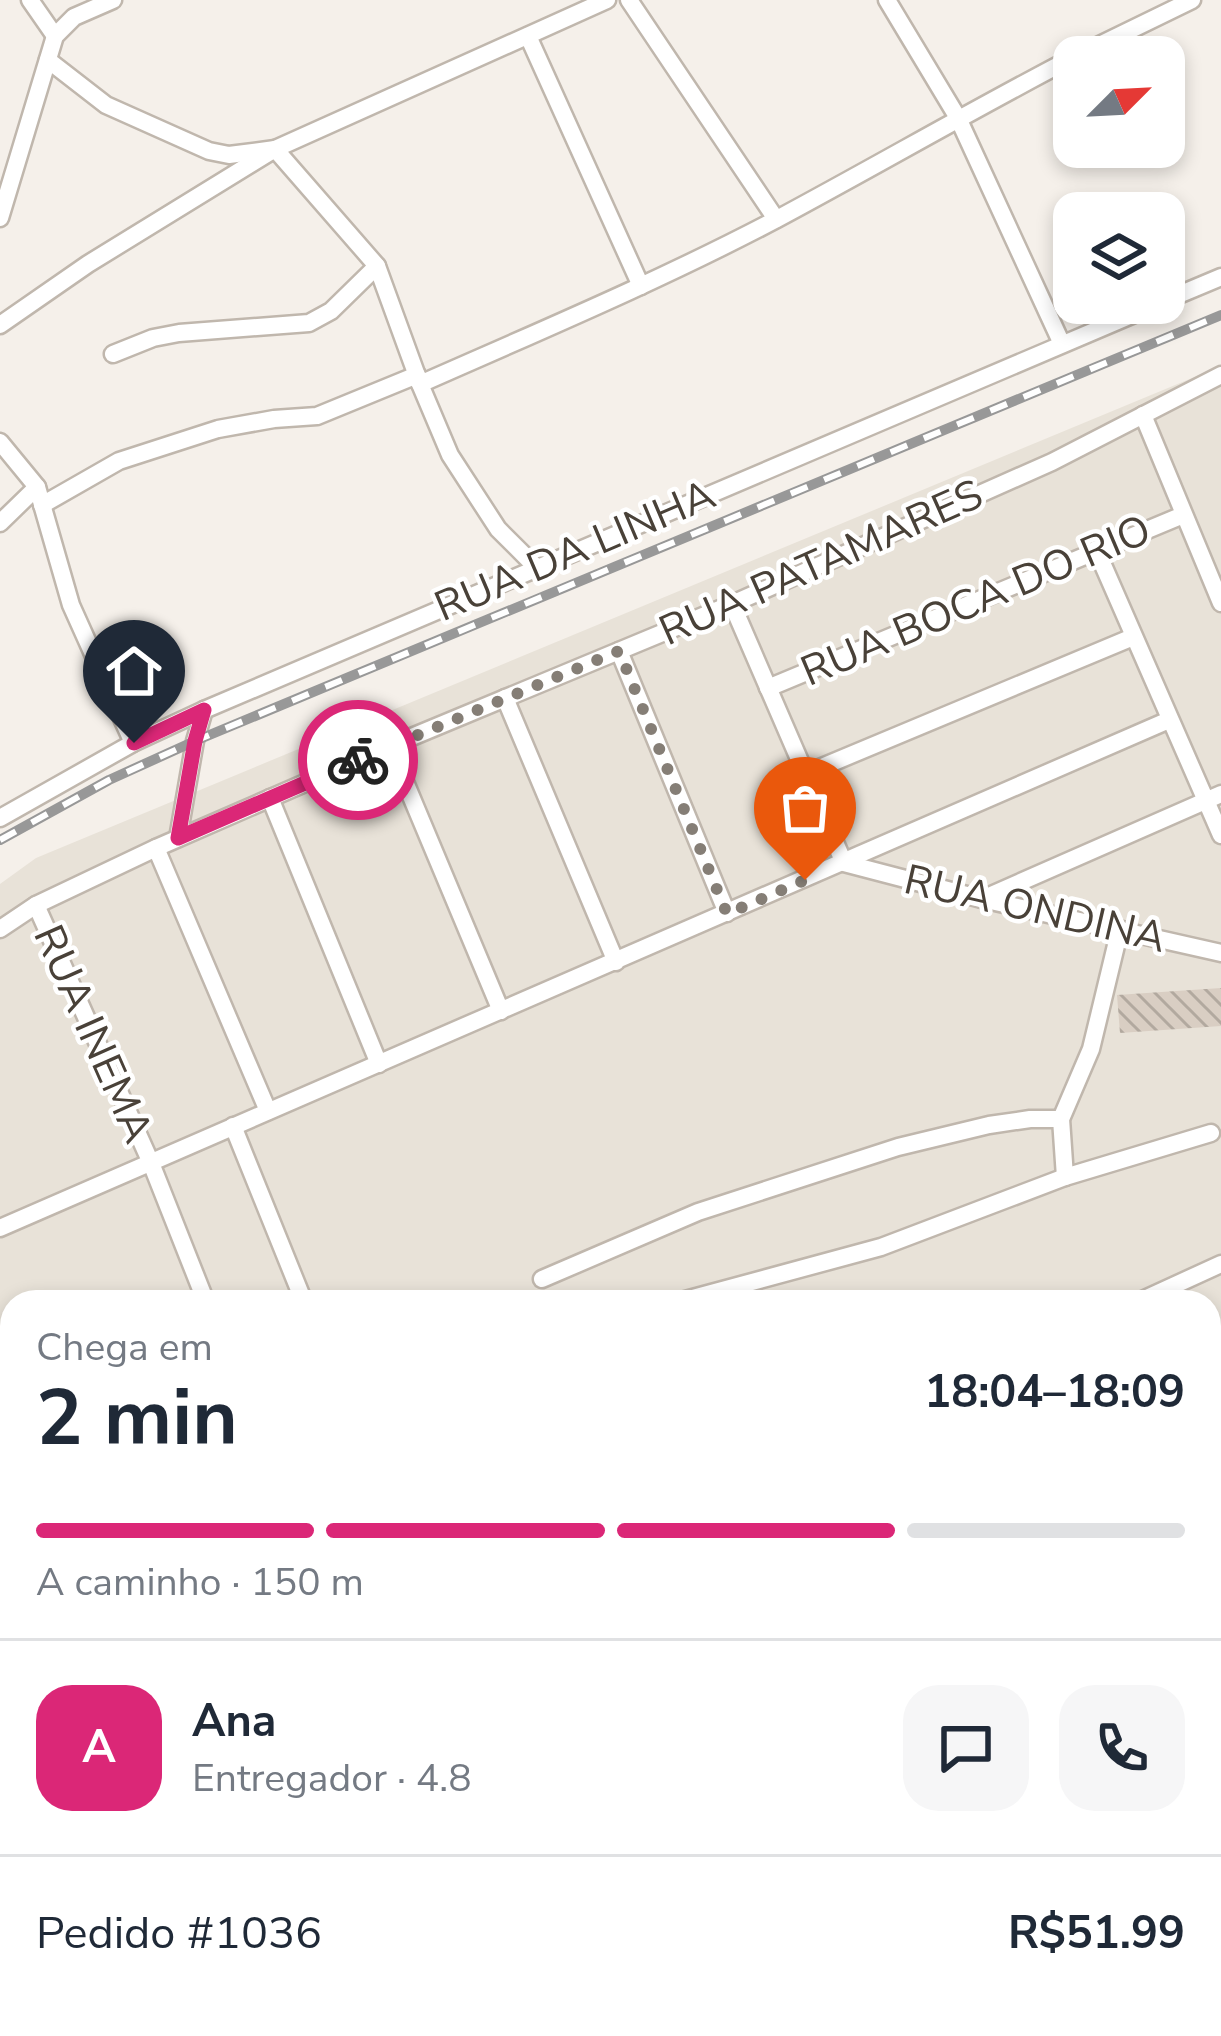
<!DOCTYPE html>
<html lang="pt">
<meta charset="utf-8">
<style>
:root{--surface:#fff;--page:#f6f6f7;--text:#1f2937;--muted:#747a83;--line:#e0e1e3;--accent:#db2777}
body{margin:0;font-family:"Nunito Sans",sans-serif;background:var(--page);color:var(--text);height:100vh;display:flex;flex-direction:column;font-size:45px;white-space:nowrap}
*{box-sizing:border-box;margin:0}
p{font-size:39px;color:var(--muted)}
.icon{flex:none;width:66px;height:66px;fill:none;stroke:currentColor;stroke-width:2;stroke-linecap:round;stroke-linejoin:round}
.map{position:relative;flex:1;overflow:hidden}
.sheet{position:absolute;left:0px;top:1290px;width:1221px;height:747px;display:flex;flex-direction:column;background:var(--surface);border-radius:36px 36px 0 0;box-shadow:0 6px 18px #0003}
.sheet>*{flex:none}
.needle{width:78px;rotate:66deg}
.buttons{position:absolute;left:1053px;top:36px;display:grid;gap:24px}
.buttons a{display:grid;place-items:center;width:132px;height:132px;border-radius:24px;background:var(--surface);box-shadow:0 6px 18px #0003;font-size:60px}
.pin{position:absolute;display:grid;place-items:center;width:102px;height:102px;color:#fff;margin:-123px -51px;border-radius:50% 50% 50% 0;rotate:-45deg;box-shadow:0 0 12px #0007}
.pin .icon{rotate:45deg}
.courier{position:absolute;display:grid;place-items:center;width:120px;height:120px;margin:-60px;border:9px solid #db2777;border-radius:50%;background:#fff;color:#222;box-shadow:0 3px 15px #0007}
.overview em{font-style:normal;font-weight:700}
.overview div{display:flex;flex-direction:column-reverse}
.overview{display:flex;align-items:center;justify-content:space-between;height:204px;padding:0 36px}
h1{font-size:78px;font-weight:700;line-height:90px}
.bar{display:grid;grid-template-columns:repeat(4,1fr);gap:18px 12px;align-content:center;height:144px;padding:0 36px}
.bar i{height:15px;border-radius:9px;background:var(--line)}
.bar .current{background:var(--accent)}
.bar p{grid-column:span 4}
.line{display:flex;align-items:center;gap:30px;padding:0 36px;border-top:3px solid var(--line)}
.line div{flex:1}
.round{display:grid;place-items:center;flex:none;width:126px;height:126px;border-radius:36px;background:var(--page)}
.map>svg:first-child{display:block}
.residential{fill:#e8e2d8;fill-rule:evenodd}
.building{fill:url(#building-back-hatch)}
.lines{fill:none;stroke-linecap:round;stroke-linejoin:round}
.minor-casing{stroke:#c0b7ad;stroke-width:21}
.minor{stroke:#fff;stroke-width:16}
.rail-casing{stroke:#989898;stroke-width:10}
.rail{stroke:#fff;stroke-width:6;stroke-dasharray:18;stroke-linecap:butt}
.done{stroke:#857e76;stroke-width:12;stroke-dasharray:0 21.6}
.route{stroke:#db2777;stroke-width:15}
.labels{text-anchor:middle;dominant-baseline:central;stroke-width:9;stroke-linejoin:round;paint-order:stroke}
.street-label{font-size:42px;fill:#494138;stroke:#fff}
</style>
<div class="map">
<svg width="1221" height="2036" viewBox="0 0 1221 2036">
<defs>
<pattern id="building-back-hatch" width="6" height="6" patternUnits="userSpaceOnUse" patternTransform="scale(3)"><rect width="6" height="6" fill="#d9cec3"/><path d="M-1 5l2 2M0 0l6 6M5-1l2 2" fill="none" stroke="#b2a99f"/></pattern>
</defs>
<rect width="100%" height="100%" fill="#f5f0ea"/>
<!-- residential -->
<path class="residential" d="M1221,366V2036H0V884L36,858ZM12,1302H1209V2025H12Z"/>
<!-- building -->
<polygon class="building" points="1221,988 1221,1026 1120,1033 1117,995"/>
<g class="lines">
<defs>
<g id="minor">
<polyline points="30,0 55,36"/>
<polyline points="629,0 776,219"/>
<polyline points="887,0 958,118 1062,344"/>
<polyline points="528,36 641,286"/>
<polyline points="1075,57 1192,0"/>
<polyline points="48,60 106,105 209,151 229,155 275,149 377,266 420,384 450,455 498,529 536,567"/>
<polyline points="0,218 55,36 74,17 113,0"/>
<polyline points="1164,301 1221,277"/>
<polyline points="0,325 88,264 275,149 607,0"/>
<polyline points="113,354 153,338 179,333 309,323 331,311 377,266"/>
<path d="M420,384C540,331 661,280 777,219C876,166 974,109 1074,57"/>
<polyline points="1143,415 1221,603"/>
<polyline points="0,442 37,487 71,605 133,743"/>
<polyline points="42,505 119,461 218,429 274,419 317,416 417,375"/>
<polyline points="0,523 37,487"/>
<polyline points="1096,549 1221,835"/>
<polyline points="732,604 844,863 982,899 1221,953"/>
<polyline points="619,651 727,913"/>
<polyline points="768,688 1183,515"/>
<polyline points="505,698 616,962"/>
<polyline points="390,746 501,1011"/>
<polyline points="805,774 1133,637"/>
<polyline points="270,798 379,1064"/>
<polyline points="0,818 133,743 204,710 1160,303"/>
<polyline points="178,838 195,741 204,710"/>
<polyline points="156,848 268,1111"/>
<polyline points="982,899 1221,794"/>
<polyline points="36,905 151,1163 206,1302"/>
<polyline points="0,929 36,905 156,848 390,746 732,604 1052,462 1221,375"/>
<polyline points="233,1126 304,1302"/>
<polyline points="1065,1177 1061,1119 1091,1049 1120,929"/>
<polyline points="0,1228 1169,720"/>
<polyline points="542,1279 698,1212 898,1147 989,1125 1030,1119 1061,1119"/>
<polyline points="678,1302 881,1247 1065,1177 1211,1133"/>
<polyline points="1138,1302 1221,1264"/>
<polyline points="1209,1371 1221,1366"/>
<polyline points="1209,1475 1221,1470"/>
<polyline points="0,1491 12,1521"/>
<polyline points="0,1581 12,1575"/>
<polyline points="1209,1582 1221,1576"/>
<polyline points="1209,1681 1221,1676"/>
<polyline points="1209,1703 1221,1730"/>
<polyline points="1209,1796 1221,1791"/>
<polyline points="0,1929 12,1972"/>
<polyline points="0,1985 12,2000"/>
<polyline points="25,2025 31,2036"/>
<polyline points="206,2025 210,2036"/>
<polyline points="515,2025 520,2036"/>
<polyline points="616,2025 621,2036"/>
<polyline points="836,2025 840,2036"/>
<polyline points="954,2025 958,2036"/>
<polyline points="1087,2025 1092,2036"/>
<polyline points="1206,2025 1211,2036"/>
<polyline points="401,2036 419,2030"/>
<polyline points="640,2036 666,2025"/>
</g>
</defs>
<!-- minor casing -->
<use href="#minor" class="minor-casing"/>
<!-- minor -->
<use href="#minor" class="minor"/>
<defs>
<polyline id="rail" points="0,840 109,780 195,741 1221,315"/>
</defs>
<!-- rail casing -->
<use href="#rail" class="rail-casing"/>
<!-- rail -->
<use href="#rail" class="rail"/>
</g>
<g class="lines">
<!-- done -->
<polyline class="done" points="358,760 619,651 727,914 805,880"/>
<!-- route -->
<polyline class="route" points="134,743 204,710 195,741 178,838 358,760"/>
</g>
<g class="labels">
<!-- street labels -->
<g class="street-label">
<text transform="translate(575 551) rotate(-23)">RUA DA LINHA</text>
<text transform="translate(821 563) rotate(-24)">RUA PATAMARES</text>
<text transform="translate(976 601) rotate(-23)">RUA BOCA DO RIO</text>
<text transform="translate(1035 909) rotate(13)">RUA ONDINA</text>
<text transform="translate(93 1034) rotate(66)">RUA INEMA</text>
</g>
</g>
</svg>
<div class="buttons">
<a><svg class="needle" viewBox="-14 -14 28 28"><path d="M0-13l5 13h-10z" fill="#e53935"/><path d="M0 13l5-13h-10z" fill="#747a83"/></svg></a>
<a><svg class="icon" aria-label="layers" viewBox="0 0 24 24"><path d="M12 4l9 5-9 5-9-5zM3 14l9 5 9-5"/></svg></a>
</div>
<div class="pin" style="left:805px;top:880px;background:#ea580c"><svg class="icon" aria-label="bag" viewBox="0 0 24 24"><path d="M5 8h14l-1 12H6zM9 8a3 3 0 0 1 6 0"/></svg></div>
<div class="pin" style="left:134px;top:743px;background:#1f2937"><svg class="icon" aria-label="home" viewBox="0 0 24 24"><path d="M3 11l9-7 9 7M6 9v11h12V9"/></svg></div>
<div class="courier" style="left:358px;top:760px"><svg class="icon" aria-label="bike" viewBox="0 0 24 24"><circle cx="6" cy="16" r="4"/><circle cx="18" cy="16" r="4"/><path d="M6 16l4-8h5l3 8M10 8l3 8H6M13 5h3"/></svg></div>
<section class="sheet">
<div class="overview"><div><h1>2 min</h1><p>Chega em</p></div><em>18:04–18:09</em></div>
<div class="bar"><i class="current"></i><i class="current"></i><i class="current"></i><i></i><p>A caminho · 150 m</p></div>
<div class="line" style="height:216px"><b class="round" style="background:var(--accent);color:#fff">A</b><div><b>Ana</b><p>Entregador · 4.8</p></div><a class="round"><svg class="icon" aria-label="chat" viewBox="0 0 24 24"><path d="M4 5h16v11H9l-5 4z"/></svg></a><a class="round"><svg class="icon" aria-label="phone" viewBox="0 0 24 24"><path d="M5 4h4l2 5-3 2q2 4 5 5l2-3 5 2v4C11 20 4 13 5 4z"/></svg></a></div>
<div class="line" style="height:156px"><div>Pedido #1036</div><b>R$51.99</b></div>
</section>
</div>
